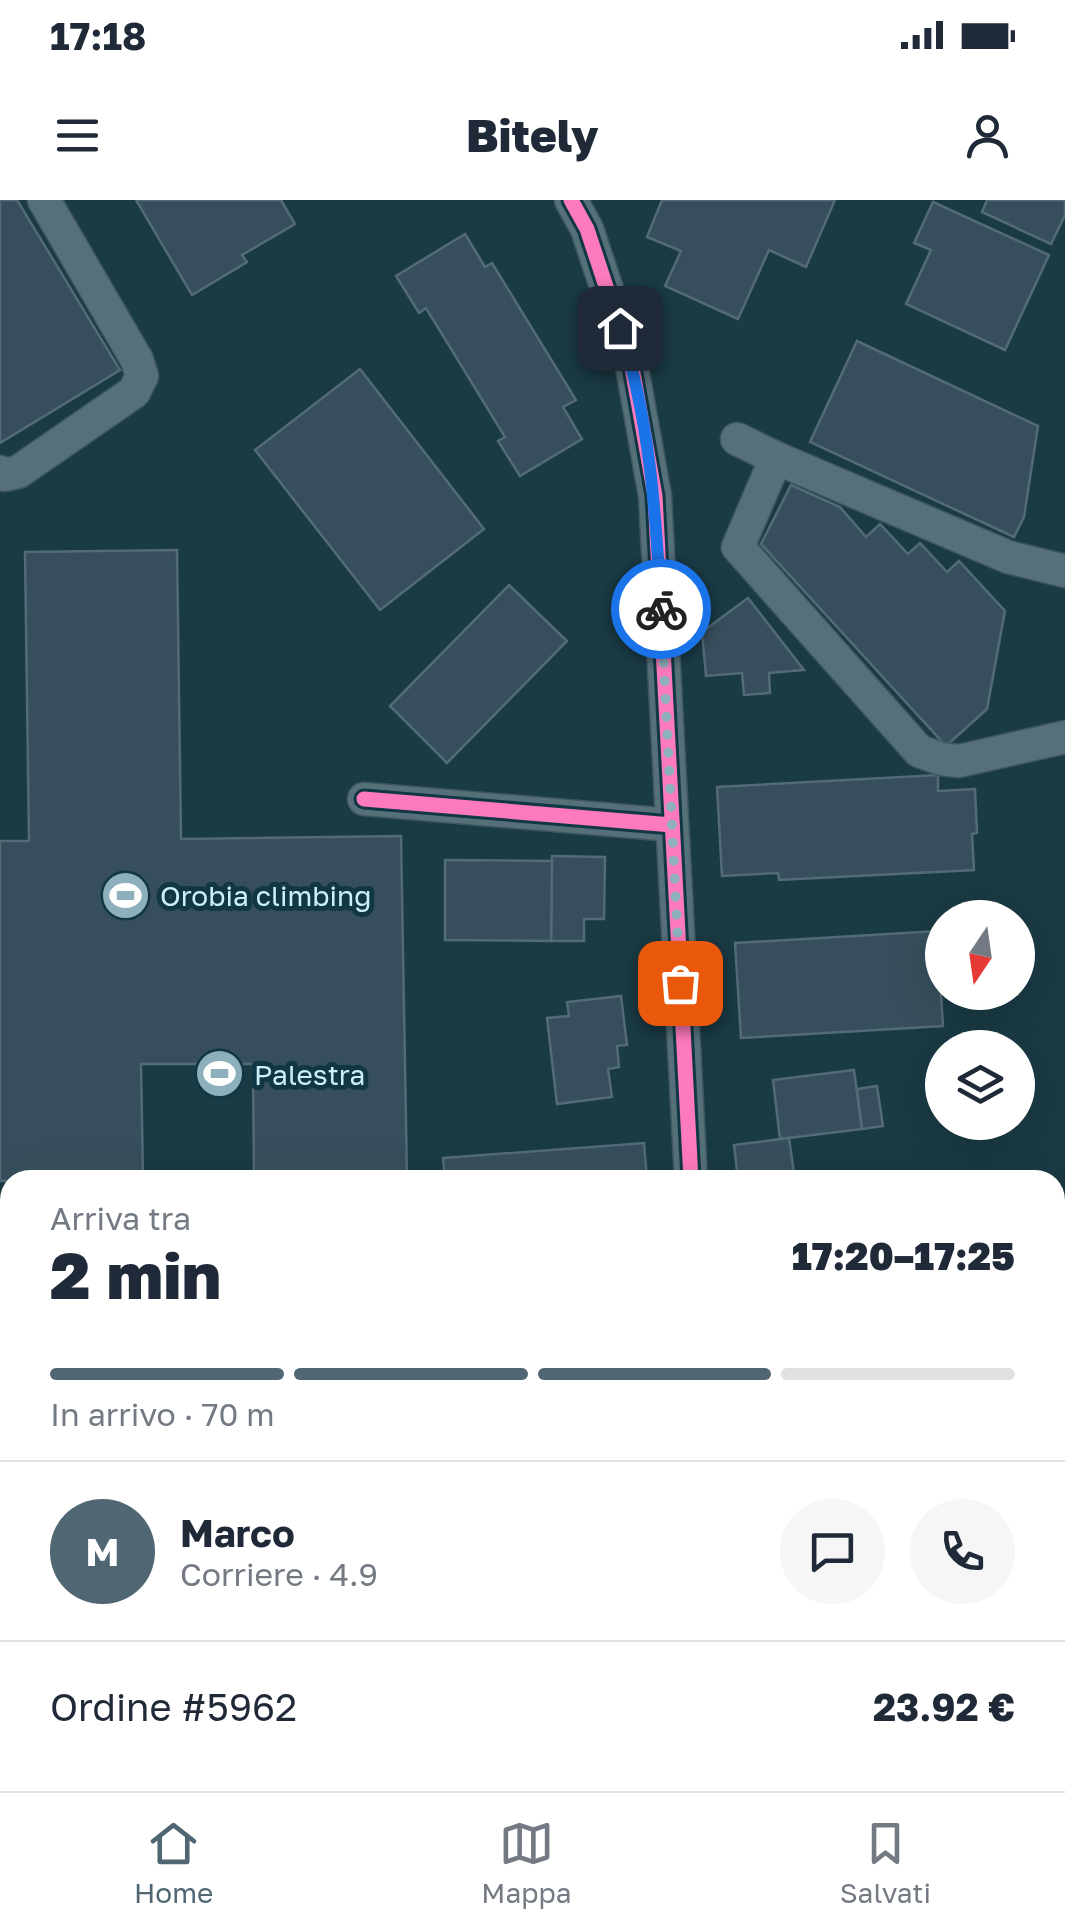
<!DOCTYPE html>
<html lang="it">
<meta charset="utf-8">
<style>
:root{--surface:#fff;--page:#f6f6f7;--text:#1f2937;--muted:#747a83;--line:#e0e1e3;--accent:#516673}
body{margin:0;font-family:"Golos Text",sans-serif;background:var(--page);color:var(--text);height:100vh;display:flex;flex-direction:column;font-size:38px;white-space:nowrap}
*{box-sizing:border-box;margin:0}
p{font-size:32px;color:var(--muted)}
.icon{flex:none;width:55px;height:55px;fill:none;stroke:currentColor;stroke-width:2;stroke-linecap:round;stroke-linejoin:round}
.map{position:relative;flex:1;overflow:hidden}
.side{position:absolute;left:0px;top:970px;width:1065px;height:622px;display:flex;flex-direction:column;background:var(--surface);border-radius:30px 30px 0 0;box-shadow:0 10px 40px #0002}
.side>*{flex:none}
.needle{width:65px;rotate:193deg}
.controls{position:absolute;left:925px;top:700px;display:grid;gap:20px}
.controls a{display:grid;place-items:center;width:110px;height:110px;border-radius:50%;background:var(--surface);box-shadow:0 10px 40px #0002;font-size:50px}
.pin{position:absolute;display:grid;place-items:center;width:85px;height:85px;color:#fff;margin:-42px;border-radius:20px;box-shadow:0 5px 15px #0006}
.courier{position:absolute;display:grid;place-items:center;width:100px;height:100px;margin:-50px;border:8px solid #1a73e8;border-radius:50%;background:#fff;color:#222;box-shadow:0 2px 12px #0007}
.headline em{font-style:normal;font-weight:800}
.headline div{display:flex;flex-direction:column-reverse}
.headline{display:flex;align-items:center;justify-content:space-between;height:170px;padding:0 50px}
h1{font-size:65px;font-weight:800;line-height:75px}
.bar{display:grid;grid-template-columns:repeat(4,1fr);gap:15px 10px;align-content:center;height:120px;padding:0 50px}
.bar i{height:12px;border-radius:8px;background:var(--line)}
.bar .active{background:var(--accent)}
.bar p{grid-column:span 4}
.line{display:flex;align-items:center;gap:25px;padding:0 50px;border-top:2px solid var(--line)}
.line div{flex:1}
.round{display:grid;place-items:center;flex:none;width:105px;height:105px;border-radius:52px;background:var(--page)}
.status{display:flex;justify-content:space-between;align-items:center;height:70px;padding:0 50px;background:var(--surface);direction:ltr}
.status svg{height:28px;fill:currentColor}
header{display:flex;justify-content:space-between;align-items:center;height:130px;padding:0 50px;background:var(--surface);font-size:45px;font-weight:800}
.tabs{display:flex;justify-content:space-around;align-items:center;height:140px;border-top:2px solid var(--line);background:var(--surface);font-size:28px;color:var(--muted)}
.tabs a{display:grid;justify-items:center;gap:5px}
.tabs .active{color:var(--accent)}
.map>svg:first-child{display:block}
.building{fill:#374f5c;stroke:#536a77;stroke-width:2.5}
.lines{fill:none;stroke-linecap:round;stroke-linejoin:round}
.minor-casing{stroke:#3e575f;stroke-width:35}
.minor{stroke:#567079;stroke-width:32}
.cycleway-casing{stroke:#123744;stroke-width:21}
.cycleway{stroke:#fd7abc;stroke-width:15}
.done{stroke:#8eb0bc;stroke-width:10;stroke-dasharray:0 18}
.route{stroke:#1a73e8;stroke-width:12}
.labels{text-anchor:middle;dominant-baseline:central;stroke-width:10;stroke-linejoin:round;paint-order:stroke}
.poi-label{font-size:28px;fill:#cdeffd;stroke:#123744;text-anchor:start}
</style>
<div class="status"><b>17:18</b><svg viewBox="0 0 49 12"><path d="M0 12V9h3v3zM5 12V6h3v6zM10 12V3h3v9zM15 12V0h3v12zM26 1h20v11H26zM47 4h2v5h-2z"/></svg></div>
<header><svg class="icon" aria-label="menu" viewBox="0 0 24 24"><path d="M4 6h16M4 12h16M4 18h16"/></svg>Bitely<svg class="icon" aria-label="person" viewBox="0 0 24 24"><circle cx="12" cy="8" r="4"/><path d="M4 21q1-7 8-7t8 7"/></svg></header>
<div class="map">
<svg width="1065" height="1591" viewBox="0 0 1065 1591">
<rect width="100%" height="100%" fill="#1a3a44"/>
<!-- building -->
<g class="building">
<polygon points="0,0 17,0 120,170 0,243"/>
<polygon points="136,0 281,0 295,24 242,55 247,62 192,95"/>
<polygon points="662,0 835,0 806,67 769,50 738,119 665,86 681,51 647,37"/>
<polygon points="987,0 1062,0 1065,2 1065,15 1051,44 982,12"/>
<polygon points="933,2 1049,55 1005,150 906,104 931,50 914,43"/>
<polygon points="465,34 485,67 492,63 576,200 563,207 582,239 520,276 498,241 505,237 426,108 419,113 396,76"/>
<polygon points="857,141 1038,226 1024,317 1014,337 810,242"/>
<polygon points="360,169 484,329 380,410 255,250"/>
<polygon points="791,285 840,307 866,337 880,324 908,354 920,343 947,372 959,361 1005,411 987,509 946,546 761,344"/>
<polygon points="177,350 181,639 401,636 407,980 254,980 253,864 141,864 143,979 0,981 0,641 29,641 25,352"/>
<polygon points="509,385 567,441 447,563 390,506"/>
<polygon points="748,398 804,470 769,473 770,493 744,495 742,473 706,476 702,432"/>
<polygon points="938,575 938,591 975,589 977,633 972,634 974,670 779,680 778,673 722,676 717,587"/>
<polygon points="552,656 605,657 604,719 584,719 584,741 551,741"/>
<polygon points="445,660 552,661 551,741 445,740"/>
<polygon points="937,731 943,826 741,838 735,743"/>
<polygon points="621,796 627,845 617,846 619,867 608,869 612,897 557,904 547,818 569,816 567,802"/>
<polygon points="854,870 862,929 780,939 773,880"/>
<polygon points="877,886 883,926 862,929 857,889"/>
<polygon points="789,938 795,980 738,980 734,945"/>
<polygon points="644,943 647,980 445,980 443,958"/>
<rect x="0" y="1011" width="10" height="50"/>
<polygon points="1057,1250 1065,1253 1065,1327 1055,1324"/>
<polygon points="1055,1404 1065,1407 1065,1458 1055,1454"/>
<polygon points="913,1582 922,1582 943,1591 909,1591"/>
</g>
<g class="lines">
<defs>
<g id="minor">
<polyline points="571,0 587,29 631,162 655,296 691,980"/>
<polyline points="737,239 776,258"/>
<polyline points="0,272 5,275 18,272 134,192 142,176 137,160 44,0"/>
<polyline points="1065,371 1008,357 776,258 738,347 919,551 941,559 959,561 1065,537"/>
<polyline points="364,599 672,625"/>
<polyline points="1055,1023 1065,1021"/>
<polyline points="0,1128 10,1127"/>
<polyline points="827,1591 829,1582"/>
</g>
</defs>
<!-- minor casing -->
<use href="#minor" class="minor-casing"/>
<!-- minor -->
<use href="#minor" class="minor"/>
<defs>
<g id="cycleway">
<polyline points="571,0 587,29 631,162 655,296 691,980"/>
<polyline points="364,599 672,625"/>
</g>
</defs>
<!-- cycleway casing -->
<use href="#cycleway" class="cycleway-casing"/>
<!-- cycleway -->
<use href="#cycleway" class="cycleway"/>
</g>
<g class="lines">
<!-- done -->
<polyline class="done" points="661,409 680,783"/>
<!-- route -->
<path class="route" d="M620,128C650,219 656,315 661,409"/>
</g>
<!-- icons -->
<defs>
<symbol id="stadium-disc" viewBox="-11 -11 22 22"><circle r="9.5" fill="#8eb0bc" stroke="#123744"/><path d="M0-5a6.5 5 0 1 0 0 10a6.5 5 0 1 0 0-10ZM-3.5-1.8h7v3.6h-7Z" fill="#fff"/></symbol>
</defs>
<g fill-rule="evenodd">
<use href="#stadium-disc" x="98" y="668" width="55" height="55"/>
<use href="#stadium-disc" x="192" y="846" width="55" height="55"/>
</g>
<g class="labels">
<!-- poi labels -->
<g class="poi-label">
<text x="160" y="695">Orobia climbing</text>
<text x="254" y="874">Palestra</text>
</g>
</g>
</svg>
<div class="controls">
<a><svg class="needle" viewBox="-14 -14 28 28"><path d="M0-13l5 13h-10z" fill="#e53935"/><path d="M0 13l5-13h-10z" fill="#747a83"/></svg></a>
<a><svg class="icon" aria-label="layers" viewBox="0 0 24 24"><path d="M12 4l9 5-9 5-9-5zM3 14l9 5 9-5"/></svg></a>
</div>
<div class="pin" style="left:680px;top:783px;background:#ea580c"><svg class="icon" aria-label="bag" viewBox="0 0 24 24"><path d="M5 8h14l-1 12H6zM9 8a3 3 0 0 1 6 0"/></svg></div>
<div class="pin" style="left:620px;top:128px;background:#1f2937"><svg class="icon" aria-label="home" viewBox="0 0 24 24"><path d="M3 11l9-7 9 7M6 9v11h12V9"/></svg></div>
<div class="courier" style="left:661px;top:409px"><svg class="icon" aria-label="bike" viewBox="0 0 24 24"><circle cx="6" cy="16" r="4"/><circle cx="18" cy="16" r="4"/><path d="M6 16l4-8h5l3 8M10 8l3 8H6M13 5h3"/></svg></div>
<section class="side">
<div class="headline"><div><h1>2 min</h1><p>Arriva tra</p></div><em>17:20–17:25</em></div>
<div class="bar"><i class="active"></i><i class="active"></i><i class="active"></i><i></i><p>In arrivo · 70 m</p></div>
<div class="line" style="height:180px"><b class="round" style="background:var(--accent);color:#fff">M</b><div><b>Marco</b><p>Corriere · 4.9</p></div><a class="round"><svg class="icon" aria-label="chat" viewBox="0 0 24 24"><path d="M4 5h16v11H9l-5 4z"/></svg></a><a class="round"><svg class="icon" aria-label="phone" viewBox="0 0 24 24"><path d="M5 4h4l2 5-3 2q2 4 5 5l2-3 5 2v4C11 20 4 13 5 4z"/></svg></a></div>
<div class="line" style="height:130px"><div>Ordine #5962</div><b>23.92 €</b></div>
</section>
</div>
<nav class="tabs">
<a class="active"><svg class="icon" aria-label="home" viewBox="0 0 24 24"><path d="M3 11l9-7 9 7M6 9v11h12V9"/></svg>Home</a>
<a><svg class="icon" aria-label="map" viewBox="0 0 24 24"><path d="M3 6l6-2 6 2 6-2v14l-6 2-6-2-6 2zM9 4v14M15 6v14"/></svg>Mappa</a>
<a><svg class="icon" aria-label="saved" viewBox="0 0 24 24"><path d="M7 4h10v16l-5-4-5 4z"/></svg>Salvati</a>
</nav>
